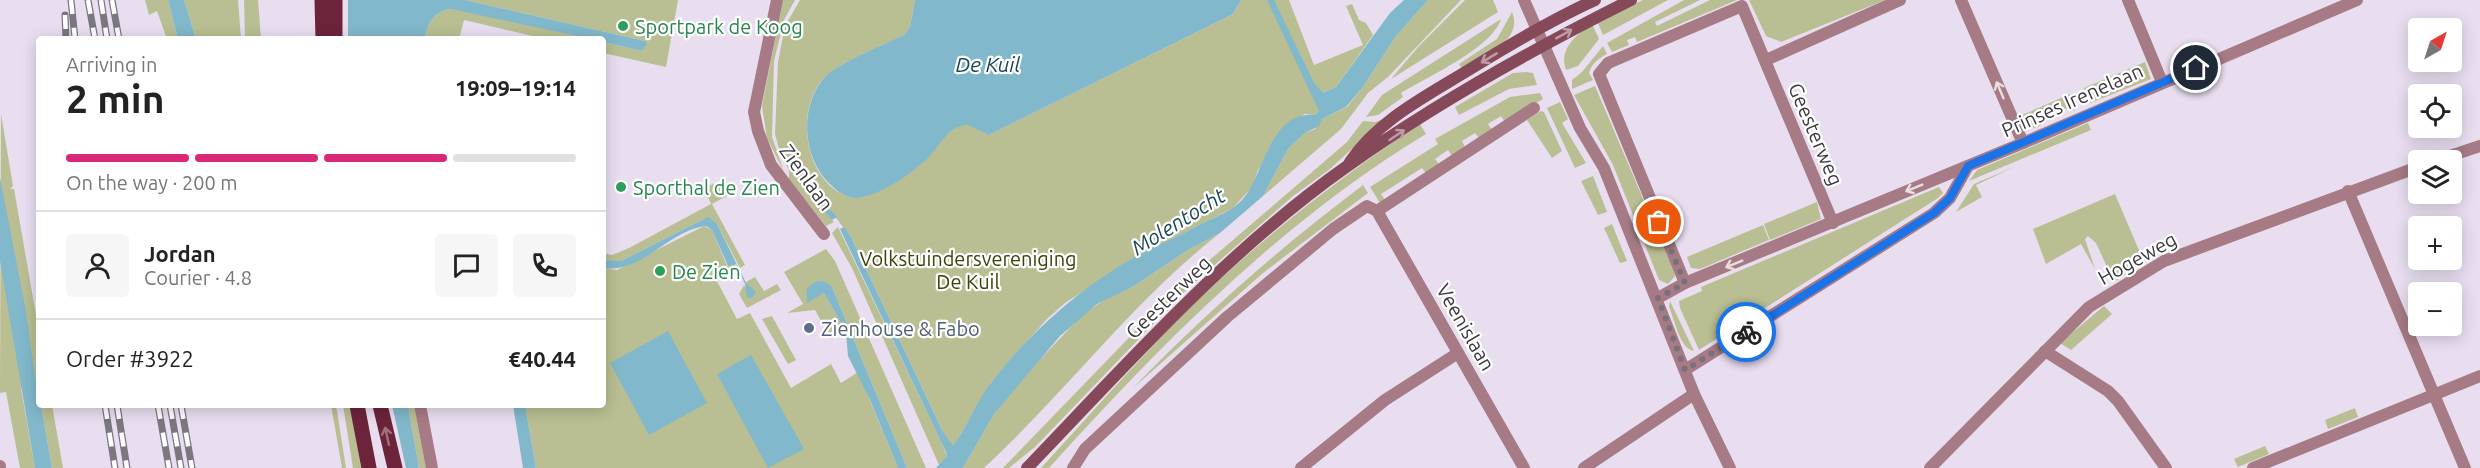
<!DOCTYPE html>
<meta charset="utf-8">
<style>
:root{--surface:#fff;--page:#f6f6f6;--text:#222;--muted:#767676;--line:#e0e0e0;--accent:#db2777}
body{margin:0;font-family:Ubuntu,sans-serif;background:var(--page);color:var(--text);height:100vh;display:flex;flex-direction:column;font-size:22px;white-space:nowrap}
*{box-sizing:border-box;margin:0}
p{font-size:20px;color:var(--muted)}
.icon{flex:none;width:33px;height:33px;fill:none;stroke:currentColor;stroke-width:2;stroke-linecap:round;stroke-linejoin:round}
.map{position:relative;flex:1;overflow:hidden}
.side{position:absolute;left:36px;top:36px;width:570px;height:372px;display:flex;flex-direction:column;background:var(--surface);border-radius:6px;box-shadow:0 3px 15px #0003}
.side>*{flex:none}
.needle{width:39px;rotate:39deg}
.controls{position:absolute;left:2408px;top:18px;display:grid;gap:12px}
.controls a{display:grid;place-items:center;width:54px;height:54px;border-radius:6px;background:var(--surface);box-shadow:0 3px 15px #0003;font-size:30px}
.pin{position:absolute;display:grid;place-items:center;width:51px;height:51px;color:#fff;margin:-26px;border:3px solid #fff;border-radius:50%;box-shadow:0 2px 6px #0007}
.courier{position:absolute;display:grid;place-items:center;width:60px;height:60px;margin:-30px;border:4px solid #1a73e8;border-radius:50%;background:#fff;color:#222;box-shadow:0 2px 8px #0007}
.overview em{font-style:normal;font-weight:700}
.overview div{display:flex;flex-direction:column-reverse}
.overview{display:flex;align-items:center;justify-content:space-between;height:102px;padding:0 30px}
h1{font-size:39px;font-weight:700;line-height:45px}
.bar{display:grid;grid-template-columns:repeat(4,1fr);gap:9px 6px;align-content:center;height:72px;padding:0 30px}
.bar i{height:8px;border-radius:4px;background:var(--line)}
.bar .on{background:var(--accent)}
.bar p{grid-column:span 4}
.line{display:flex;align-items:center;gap:15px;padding:0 30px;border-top:2px solid var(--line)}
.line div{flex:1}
.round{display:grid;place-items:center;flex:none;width:63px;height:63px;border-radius:6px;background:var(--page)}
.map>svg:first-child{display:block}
.green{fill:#b9bf92}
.water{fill:#82b8cb}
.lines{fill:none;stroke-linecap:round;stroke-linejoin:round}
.street{stroke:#a67b85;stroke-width:12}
.secondary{stroke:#854959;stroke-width:12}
.primary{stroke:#6c243b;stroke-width:15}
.rail-casing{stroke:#7c7681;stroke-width:7}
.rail{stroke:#fff;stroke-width:4.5;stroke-dasharray:14;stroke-linecap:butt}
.oneway{stroke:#bc9ba4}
.oneway2{stroke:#e9dee0}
.oneway3{stroke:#9f7180}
.done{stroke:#78717c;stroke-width:6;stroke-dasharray:0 10.8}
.route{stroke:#1a73e8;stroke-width:8}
.leisure-dot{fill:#2e9e5b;stroke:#fff;stroke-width:2}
.service-dot{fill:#5c6f8a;stroke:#fff;stroke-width:2}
.labels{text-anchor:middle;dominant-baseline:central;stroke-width:4.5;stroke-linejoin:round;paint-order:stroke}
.leisure-label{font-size:20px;fill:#27864d;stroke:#fff;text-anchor:start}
.street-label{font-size:20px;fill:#3b373e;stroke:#fff}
.park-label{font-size:20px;fill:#3c4109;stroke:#fff}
.service-label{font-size:20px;fill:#4e5e75;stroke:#fff;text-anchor:start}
.water-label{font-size:21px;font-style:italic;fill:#174655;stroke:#fff}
</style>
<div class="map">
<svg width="2480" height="468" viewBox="0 0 2480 468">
<rect width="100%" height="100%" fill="#e8def0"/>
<!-- green -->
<g class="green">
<polygon points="145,0 168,0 178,39 167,39 157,11 149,15"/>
<polygon points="184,0 238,0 241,39 196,39"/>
<polygon points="244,0 258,0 261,39 245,39"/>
<polygon points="465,0 678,0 666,67 603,53 603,42 642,51 645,41"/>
<polygon points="783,0 795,0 784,20 774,61 772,137 784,172 767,138 762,106"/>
<path d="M800,0H915L910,27L904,35C884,46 837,63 823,79C793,113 806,187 853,198C879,193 904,178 923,161C938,149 946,125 968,124L989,135L1233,14L1241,0H1289L1314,65L1363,45L1346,6L1352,4L1359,20L1366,23L1373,35L1336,87L1323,93L1319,111L1315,115L1304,114L1258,170L1252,187L1233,208L1136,257L1065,303L1047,319L992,381L953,447L942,430L851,237L810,185L801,183L834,222L826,226L789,179V170L781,156L775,134L778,62L785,26Z"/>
<polygon points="1428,0 1461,0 1388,77 1368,93 1341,129 1263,196 1288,149 1305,133 1315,129 1322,119 1347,107 1363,87 1396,36"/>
<polygon points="1465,0 1493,0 1498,12 1391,79 1419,46"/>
<polygon points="1643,0 1668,0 1603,35 1597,21"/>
<polygon points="1684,0 1700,0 1655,22 1657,26 1710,0 1737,0 1637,42 1635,37 1627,40 1629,45 1612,52 1607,43"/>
<polygon points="1749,0 1885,0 1781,42 1766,36"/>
<path d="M451,9L468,11L591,39H545L464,20L459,39H425C428,22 434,11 451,9Z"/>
<path d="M1512,12C1524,42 1482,56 1462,69L1459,64L1497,39Z"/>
<path d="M1501,19C1492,48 1427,77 1401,93L1403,97L1378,115L1366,117L1382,95Z"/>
<path d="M1592,24L1599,39L1578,66L1566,70C1558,49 1577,34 1592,24Z"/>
<path d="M1603,46L1607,54C1598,59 1592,63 1589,73L1593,80L1572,89V80L1582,72Z"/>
<polygon points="2145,62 2151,79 2090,103 2084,88"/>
<polygon points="1526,72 1533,73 1537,85 1509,89 1459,115 1455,107 1513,73"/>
<polygon points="1595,86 1673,269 1675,276 1668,284 1659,280 1613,165 1574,95"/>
<polygon points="1540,93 1543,99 1505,122 1501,116 1488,124 1492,130 1479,138 1475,133 1462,141 1465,147 1452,156 1448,150 1435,159 1439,164 1426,173 1422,168 1381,194 1385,200 1380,203 1370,187 1438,144 1435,139 1510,97"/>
<polygon points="2070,94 2075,111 2067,108 2044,118 2041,125 2034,128 2022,125 2018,117"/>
<polygon points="1560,102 1568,119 1562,123 1586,163 1575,168 1547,108"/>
<polygon points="1541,111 1544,112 1562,151 1552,158 1527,120"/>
<polygon points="1,114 13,186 10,189 14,189 39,332 39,393 37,386 21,389 35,468 20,468 6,392 0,393"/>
<polygon points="1384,119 1330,169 1293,196 1185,291 1035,447 1009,468 1003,468 1176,289 1347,142 1363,121 1375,122"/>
<polygon points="2088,123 2091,130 1969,181 1977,170"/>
<path d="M1420,124L1426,134C1281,222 1162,343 1049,468H1041C1088,417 1134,364 1183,315C1255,243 1336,180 1420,124Z"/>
<polygon points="2016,166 1976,185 1982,197 1956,212 1974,184"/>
<polygon points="1593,176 1607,212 1598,215 1581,181"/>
<polygon points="718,183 723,185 729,195 712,204 745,265 740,268 717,224 704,219 621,261 603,260 603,253 612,255 629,248 711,204 705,190 710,185"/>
<path d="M1363,185L1368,193L1263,273L1133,388C1205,313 1281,247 1363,185Z"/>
<polygon points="1939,187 1943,193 1938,198 1699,350 1680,308 1679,301 1702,291 1701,287"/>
<polygon points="2115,194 2144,262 2114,282 2096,243 2088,236 2085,239 2095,269 2081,244 2046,264 2033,229"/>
<polygon points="1817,202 1821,219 1770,240 1764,224"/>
<polygon points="1612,224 1627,261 1620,263 1604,228"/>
<polygon points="1763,225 1769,240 1700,269 1691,268 1687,257"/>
<polygon points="704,226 712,230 727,266 735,264 738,269 722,272 719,268 712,272 737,319 750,313 791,388 831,364 841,383 858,372 898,468 536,468 525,405 603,405 603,268 617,270"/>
<polygon points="838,227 940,439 947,456 939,465 852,268 832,233"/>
<path d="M1220,233C1133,301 1065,393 984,468H963L994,414L1016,385L1082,315L1110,296L1134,286L1188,250Z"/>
<polygon points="826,249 835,261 926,468 907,468 832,287 807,302 824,293 846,332 831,339 815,310 787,313 803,304 784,272"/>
<polygon points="755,277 764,291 777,284 781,290 747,308 739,294 744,285 747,289 749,288 746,282"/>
<path d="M1670,301L1694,351C1679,348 1675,320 1669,307Z"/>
<polygon points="2104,306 2112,314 2071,350 2060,343"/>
<polygon points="772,316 796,360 788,364 762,319"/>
<polygon points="41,405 52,405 63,468 52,468"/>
<polygon points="331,405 336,405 346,468 342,468"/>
<polygon points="343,405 351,405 361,468 353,468"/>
<polygon points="408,405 414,405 426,468 419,468"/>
<polygon points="2355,408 2358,417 2328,429 2325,420"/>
<polygon points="2265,446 2269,454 2238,467 2234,459"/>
</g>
<!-- water -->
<g class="water">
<polygon points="168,0 184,0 196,39 178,39"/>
<path d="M348,0H465L645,41L647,44L642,51L603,42V39H591L451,9C434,11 428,22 425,39H348Z"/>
<path d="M915,0H1241L1233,14L989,135L968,125C948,125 941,145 928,158C911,174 880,196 856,198C847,198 838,192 832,186C803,161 798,108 824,78C836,64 886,44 904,35L910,27Z"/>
<path d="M1267,0H1274L1314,83L1323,93L1336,87L1390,13L1404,0H1428L1396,36L1363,87L1346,107L1322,119L1319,126L1305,133L1288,149L1263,196L1220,233L1188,250L1134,286L1097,304L1060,336L994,414L963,468H936L947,456L946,452L840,229L844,227L851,237L942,430L953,446C968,425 977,400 993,380C1029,335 1070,297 1118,267C1145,250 1175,238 1203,223C1217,216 1232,211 1242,200C1264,177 1269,110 1315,115L1319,111Z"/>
<polygon points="0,178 26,311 39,405 41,405 52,468 35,468 0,261"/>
<polygon points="804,181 837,217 832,220 802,184"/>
<path d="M708,217L717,224L746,283L756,292L752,298L747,297L745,284L736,264L728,266L712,230L706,226C668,230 643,274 603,268V260L621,261Z"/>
<polygon points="817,281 826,282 832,287 907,468 898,468 870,400 848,356 846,332 824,293 807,303 807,288"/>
<polygon points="668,331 707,403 649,435 610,363"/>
<polygon points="751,355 804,449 768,468 717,374"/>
<polygon points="392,405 408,405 419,468 406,468"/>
<polygon points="513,405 525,405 536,468 523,468"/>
</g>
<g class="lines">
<!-- street -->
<g class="street">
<polyline points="777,0 754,112 758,131 771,165 824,234"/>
<polyline points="1524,0 1580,128 1604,168 1694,394 1730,468"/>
<polyline points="1961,0 2023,143"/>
<polyline points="2128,0 2162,82"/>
<polyline points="1766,60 1900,0"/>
<polyline points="2438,160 2480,146"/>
<polyline points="2348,191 2465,468"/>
<polyline points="1377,211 1534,108"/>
<polyline points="1685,283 1599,74 1608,63 1742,6 1833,223"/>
<polyline points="1658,298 1685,283 2023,143 2357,0"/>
<polyline points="2045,351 2108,391 2118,401 2166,468"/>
<polyline points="1685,370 1934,213 1950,198 1968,166"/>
<polyline points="420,405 432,468"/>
<polyline points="0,466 0,468"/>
<polyline points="1073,468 1085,449 1227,317 1333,229 1367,206 1377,211 1524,468"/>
<polyline points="1301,468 1385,400 1458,353"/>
<polyline points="1584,468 1694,394"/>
<polyline points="1930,468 2089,307 2164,261 2418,167"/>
<polyline points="2253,468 2480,376"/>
</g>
<!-- secondary -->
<g class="secondary">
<path d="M1350,162C1377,121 1426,96 1467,71C1509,45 1551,20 1595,0"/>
<path d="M1027,468C1128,363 1227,251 1346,167C1436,103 1533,49 1631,0"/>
</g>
<!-- primary -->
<g class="primary">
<polyline points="322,0 323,39"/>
<polyline points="335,0 335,39"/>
<polyline points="357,405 369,468"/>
<polyline points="380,405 395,468"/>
</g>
<defs>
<g id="rail">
<polyline points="71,0 75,39"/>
<polyline points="88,0 95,39"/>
<polyline points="101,0 107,39"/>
<polyline points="112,0 119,39"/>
<polyline points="65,15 66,39"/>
<polyline points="105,405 115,468"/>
<polyline points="117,405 127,468"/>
<polyline points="158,405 169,468"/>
<polyline points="170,405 181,468"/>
<polyline points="181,405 192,468"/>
</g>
</defs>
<!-- rail casing -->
<use href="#rail" class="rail-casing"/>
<!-- rail -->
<use href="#rail" class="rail"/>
</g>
<!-- one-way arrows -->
<defs><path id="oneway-shaft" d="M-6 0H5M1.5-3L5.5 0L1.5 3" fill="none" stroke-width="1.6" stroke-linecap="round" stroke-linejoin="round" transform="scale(1.5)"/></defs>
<g class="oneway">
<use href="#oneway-shaft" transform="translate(1564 34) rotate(-29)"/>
<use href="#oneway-shaft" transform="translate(1489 58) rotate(149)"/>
<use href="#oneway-shaft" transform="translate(1397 135) rotate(-34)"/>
</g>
<g class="oneway2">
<use href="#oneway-shaft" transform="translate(2000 90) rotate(-113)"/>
<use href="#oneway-shaft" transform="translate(1914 188) rotate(158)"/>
<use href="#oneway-shaft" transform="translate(1734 264) rotate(158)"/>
</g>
<use class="oneway3" href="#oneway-shaft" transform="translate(387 436) rotate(-103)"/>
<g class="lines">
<!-- done -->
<polyline class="done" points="1659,222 1685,283 1658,298 1685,370 1746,332"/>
<!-- route -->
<polyline class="route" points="1746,332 1934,213 1950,198 1968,166 2196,68"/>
</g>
<!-- markers -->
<g class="leisure-dot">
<circle cx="623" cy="26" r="6"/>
<circle cx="621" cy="187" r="6"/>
<circle cx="660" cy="271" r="6"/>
</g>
<circle class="service-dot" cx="809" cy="328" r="6"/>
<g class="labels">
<!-- leisure labels -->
<g class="leisure-label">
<text x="635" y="26">Sportpark de Koog</text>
<text x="633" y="187">Sporthal de Zien</text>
<text x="672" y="271">De Zien</text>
</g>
<!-- street labels -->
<g class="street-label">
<text transform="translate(2072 100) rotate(-24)">Prinses Irenelaan</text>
<text transform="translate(1816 134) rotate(67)">Geesterweg</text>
<text transform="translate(807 177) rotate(54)">Zienlaan</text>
<text transform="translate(2137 258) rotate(-29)">Hogeweg</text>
<text transform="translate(1168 297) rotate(-44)">Geesterweg</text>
<text transform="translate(1466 327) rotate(60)">Veenislaan</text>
</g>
<!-- park labels -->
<g class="park-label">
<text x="968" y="258">Volkstuindersvereniging<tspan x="968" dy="23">De Kuil</tspan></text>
</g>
<!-- service labels -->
<g class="service-label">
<text x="821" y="328">Zienhouse &amp; Fabo</text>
</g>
<!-- water labels -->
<g class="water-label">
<text x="988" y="64">De Kuil</text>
<text transform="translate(1178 221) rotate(-32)">Molentocht</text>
</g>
</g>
</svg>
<div class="controls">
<a><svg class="needle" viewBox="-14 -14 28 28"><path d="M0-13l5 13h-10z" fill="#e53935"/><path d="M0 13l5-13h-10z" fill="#767676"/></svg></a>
<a><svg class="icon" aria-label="locate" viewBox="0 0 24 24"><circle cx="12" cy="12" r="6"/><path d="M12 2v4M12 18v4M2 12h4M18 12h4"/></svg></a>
<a><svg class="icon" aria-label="layers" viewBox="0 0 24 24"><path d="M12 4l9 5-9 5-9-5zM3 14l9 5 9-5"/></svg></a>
<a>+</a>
<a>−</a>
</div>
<div class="pin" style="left:1659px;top:222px;background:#ea580c"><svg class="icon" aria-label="bag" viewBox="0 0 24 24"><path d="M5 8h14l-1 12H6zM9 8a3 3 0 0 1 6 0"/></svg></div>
<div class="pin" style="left:2196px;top:68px;background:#1f2937"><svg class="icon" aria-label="home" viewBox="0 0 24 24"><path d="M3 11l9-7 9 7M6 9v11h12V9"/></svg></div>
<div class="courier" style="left:1746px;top:332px"><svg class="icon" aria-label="bike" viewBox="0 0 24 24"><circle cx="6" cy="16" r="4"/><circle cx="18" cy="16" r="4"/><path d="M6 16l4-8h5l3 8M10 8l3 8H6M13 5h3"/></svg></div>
<section class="side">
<div class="overview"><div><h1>2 min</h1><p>Arriving in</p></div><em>19:09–19:14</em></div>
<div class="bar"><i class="on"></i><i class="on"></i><i class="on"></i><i></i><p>On the way · 200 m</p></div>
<div class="line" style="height:108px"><a class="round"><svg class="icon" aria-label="person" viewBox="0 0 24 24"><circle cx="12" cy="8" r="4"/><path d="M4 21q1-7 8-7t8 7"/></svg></a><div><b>Jordan</b><p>Courier · 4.8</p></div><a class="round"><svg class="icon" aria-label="chat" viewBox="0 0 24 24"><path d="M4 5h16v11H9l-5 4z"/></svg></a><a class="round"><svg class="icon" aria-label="phone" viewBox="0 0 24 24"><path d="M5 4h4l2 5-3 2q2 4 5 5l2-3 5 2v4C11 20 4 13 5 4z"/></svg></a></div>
<div class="line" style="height:78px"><div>Order #3922</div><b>€40.44</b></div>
</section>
</div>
